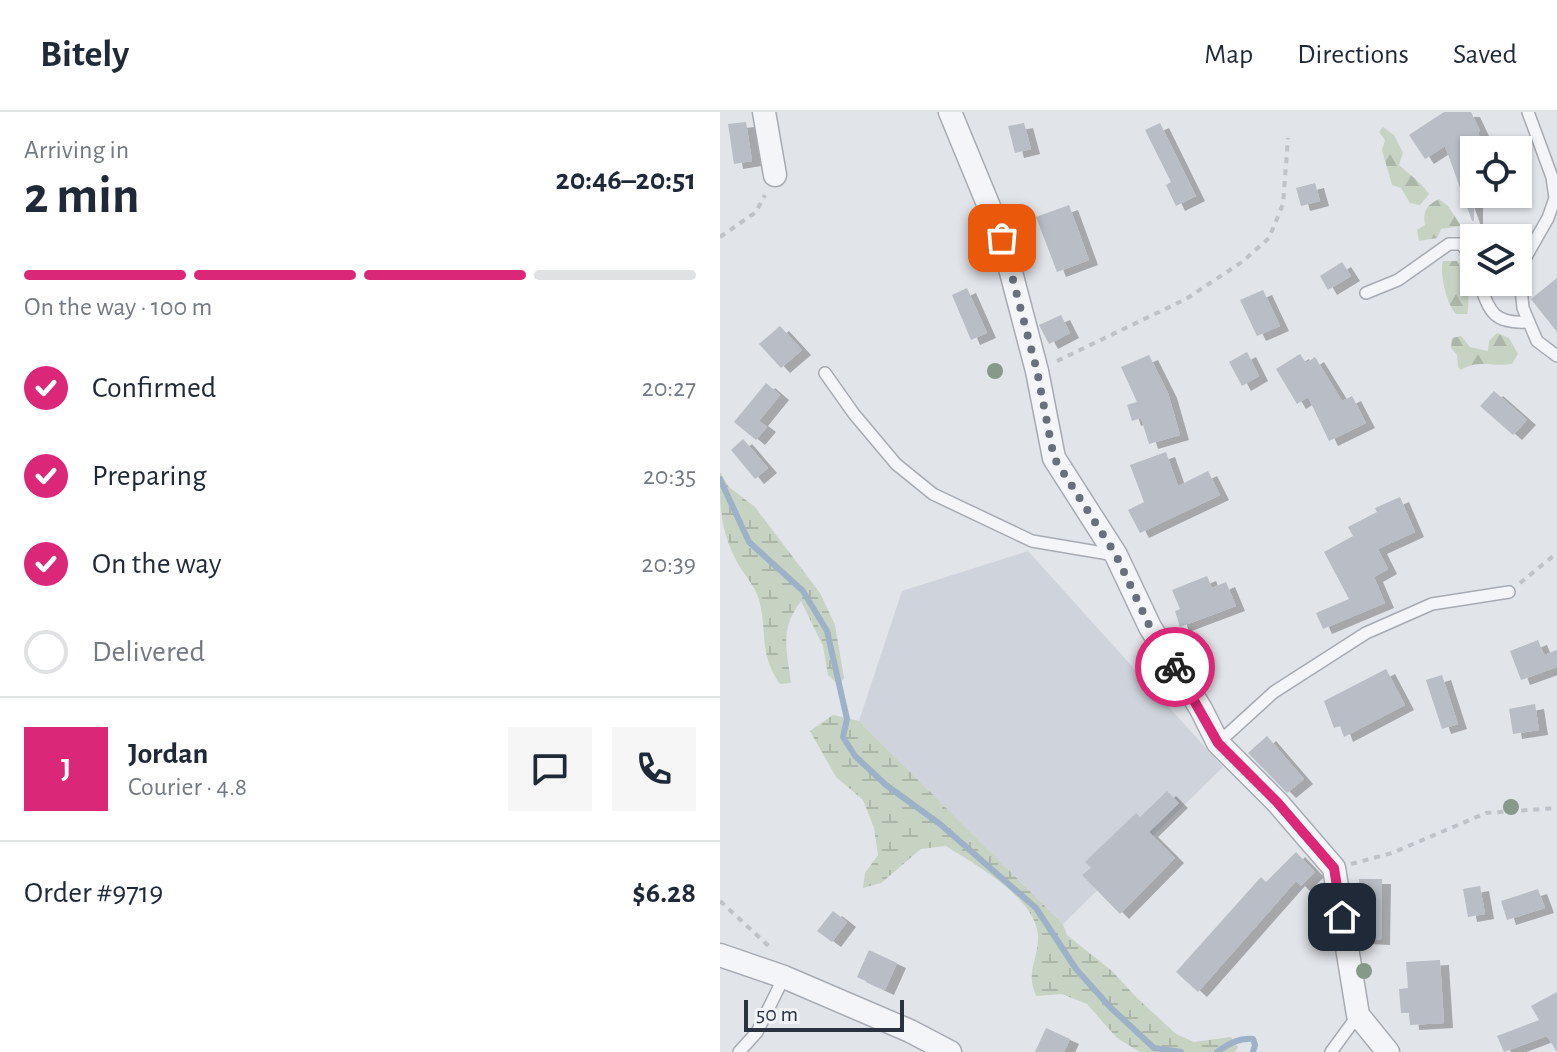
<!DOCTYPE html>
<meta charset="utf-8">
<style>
:root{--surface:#fff;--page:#f6f6f7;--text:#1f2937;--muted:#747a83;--line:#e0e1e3;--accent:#db2777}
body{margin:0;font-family:"Alegreya Sans",sans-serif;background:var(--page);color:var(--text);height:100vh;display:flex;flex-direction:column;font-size:30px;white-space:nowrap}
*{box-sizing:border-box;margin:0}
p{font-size:26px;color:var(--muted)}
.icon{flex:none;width:44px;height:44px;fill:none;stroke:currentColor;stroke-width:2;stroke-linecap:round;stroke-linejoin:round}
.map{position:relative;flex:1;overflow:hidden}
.details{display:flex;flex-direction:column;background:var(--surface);width:720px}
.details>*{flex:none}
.buttons{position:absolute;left:740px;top:24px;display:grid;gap:16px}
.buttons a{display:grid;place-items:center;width:72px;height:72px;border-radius:0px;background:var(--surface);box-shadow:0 2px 6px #0004;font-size:40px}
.scale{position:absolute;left:24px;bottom:20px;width:160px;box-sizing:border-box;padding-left:8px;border:4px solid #2a3240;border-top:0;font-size:22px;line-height:28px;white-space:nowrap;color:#2a3240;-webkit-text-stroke:6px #f1f3f7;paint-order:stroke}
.pin{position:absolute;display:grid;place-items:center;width:68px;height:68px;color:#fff;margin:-34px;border-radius:16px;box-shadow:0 4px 12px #0006}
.courier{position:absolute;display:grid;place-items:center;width:80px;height:80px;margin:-40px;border:6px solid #db2777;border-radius:50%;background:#fff;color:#222;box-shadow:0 2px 10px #0007}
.head em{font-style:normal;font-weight:700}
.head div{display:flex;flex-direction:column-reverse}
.head{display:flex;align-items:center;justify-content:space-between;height:136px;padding:0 24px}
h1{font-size:52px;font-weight:700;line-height:60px}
.bar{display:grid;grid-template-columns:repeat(4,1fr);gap:12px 8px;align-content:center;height:96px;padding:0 24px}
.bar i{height:10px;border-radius:6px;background:var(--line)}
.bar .selected{background:var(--accent)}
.bar p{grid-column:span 4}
.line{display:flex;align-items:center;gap:20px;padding:0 24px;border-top:2px solid var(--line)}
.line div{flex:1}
.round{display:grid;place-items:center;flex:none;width:84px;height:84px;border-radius:0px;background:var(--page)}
ol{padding:0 24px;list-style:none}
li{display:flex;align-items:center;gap:24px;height:88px}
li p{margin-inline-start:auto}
li .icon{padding:8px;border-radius:50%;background:var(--accent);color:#fff;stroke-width:4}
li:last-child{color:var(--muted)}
li i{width:44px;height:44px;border:4px solid var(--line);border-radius:50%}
header{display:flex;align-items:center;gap:48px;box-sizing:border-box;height:112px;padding:0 40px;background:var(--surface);border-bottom:2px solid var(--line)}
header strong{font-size:38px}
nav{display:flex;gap:44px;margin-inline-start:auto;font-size:28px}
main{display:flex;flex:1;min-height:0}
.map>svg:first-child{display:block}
.built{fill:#cfd3db}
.forest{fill:url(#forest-firs)}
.wetland{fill:url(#wetland-marsh)}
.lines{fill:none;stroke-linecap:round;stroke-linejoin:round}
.stream{stroke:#9db2c8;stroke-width:6}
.building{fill:#b8bdc6;filter:url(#shadow)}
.lane-casing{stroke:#a6abb3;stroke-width:14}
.street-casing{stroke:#a6abb3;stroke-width:25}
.path{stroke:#bfc2c8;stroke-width:4;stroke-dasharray:6 6;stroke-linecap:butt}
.lane{stroke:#f4f5f8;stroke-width:11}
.street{stroke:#f4f5f8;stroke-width:22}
.tree{fill:#879988}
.done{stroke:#6a707b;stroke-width:8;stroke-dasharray:0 14.4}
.route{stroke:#db2777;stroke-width:10}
</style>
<header>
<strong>Bitely</strong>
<nav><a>Map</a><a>Directions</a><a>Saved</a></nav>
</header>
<main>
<section class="details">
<div class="head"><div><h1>2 min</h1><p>Arriving in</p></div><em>20:46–20:51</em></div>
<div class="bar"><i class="selected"></i><i class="selected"></i><i class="selected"></i><i></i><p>On the way · 100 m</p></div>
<ol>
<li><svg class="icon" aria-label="check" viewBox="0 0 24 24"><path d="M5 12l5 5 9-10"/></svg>Confirmed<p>20:27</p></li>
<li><svg class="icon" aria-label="check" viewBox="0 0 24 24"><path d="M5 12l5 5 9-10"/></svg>Preparing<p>20:35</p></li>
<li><svg class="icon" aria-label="check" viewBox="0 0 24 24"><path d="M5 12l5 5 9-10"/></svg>On the way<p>20:39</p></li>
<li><i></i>Delivered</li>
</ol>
<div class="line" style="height:144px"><b class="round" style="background:var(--accent);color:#fff">J</b><div><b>Jordan</b><p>Courier · 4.8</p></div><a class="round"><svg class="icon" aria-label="chat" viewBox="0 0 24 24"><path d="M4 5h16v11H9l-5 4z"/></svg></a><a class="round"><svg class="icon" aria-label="phone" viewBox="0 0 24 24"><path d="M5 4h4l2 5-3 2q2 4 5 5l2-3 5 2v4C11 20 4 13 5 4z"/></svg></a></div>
<div class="line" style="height:104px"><div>Order #9719</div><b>$6.28</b></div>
</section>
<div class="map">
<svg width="837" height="940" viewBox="0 0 837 940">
<defs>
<pattern id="forest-firs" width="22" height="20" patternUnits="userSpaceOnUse" patternTransform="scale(2)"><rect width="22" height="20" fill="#c7d3c2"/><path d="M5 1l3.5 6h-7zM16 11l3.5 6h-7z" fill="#abb6a8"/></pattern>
<pattern id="wetland-marsh" width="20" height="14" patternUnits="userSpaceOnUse" patternTransform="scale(2)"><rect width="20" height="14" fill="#c7d3c2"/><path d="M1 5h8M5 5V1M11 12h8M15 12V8" fill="none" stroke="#abb6a8"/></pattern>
<filter id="shadow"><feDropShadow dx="9" dy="5" stdDeviation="0" flood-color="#0004"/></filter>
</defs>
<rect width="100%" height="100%" fill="#e1e4e9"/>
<!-- built -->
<polygon class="built" points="308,439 503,655 343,812 139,609 182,479"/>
<!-- forest -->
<g class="forest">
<path d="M663,15L674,23L683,41L679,53C690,63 700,69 709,82L700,93L690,91L681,76L672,73L662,38L665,28L659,20Z"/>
<path d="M719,87L728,94L741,114L721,117L717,126L699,129L697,118L705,113C703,98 706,94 719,87Z"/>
<path d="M723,149H737C746,164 751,185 747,202H736C727,194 719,160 723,149Z"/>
<path d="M777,221L789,226L798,242L792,252C774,255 757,247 741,258L738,255L737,243L731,236L732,226L741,224L750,235L768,239L769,229Z"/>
</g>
<!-- wetland -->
<g class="wetland">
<path d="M0,360L9,375L35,395L100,481L115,513L124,566L119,573L108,563L103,534L81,489C59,518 67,538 71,571L60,572C38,540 48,521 39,488C36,475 24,463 17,450C0,417 0,397 0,360Z"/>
<path d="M113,603L139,609L343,812L347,823L392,859L417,886L456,922L474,930L511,925L518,935L515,940H420L397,926L367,892L342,882L316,884C305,859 319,847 318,823C315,785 254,752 226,734L201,737L161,771L143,776L145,761L158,743L154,716L143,688L116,665L90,619Z"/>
</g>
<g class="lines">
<!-- stream -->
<g class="stream">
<polyline points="0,367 29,430 83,479 107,519 127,607 123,625 135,644 166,673 220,712 316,796 356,857 390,895 434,936 461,940"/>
<path d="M497,940C508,932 520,925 533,927L535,933L533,940"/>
</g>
</g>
<!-- building -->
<g class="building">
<polygon points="724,0 751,0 760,19 758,20 764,38 754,38 754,109 752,109 725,34 705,47 689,23"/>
<polygon points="26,10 32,49 14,52 8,12"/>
<polygon points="304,11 311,37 295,41 288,14"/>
<polygon points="440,11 476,84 456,94 446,73 451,70 425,18"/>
<polygon points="595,71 600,89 581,94 576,76"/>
<polygon points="349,93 369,148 337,160 316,105"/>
<polygon points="622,150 631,164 608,178 600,164"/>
<polygon points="837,166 837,220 811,187"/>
<polygon points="247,176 267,221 251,228 232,183"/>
<polygon points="543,178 560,214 537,224 520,188"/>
<polygon points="341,203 350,221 329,232 319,213"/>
<polygon points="60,214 82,238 61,256 39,232"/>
<polygon points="527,240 539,264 522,274 509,250"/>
<polygon points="580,242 586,251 595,245 622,289 632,284 646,311 609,329 588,285 577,292 556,257"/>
<polygon points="429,243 448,281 460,323 429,332 421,306 412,309 407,293 417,290 401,255"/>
<polygon points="46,271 60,283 39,309 47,315 36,328 14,310"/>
<polygon points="774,279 807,308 793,323 760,294"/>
<polygon points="23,327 48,356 35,367 11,338"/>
<polygon points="446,340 458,374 488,359 500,383 420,421 408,398 424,390 410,353"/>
<polygon points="680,385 695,420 658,437 668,457 654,465 665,491 603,517 596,501 629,487 604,440 633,424 628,415 657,400 655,396"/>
<polygon points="487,464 492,476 506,470 516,494 460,515 455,499 460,497 452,478"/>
<polygon points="818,528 824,543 837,538 837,555 801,568 790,539"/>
<polygon points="666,557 685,593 624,625 620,614 614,616 604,589"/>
<polygon points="722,563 738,612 722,617 706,568"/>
<polygon points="815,592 819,618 793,622 789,597"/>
<polygon points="547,624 584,667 567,681 528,641"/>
<polygon points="447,679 459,691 429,720 455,746 400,802 362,763 371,756 365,750 416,701 420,705"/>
<polygon points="576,740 595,760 581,774 576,769 478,880 456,860 541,765 546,770"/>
<polygon points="639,767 662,767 661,828 640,827"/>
<polygon points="760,774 765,802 748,805 743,777"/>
<polygon points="818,777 825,796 787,808 781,789"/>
<polygon points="113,799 127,810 112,830 97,819"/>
<polygon points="149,838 177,851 165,878 137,865"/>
<polygon points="720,848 724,911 690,913 689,901 681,901 679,877 688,876 686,850"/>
<polygon points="837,880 837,940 827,924 784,940 777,924 819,908 811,894"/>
<polygon points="326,916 350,927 344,940 315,940"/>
</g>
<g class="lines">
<defs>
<g id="lane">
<polyline points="808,0 832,65 835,86 828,106 799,157 803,196 817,229 837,244"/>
<path d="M759,170C770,200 773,212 808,210"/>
<polyline points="646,181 678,168 729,132 741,132 751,144 754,153"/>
<polyline points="105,261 134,302 176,352 213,382 312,429 395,443"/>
<polyline points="498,631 554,580 646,521 712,492 789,480"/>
<polyline points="19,940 37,920 64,865"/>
<polyline points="611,940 638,903"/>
</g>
<g id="street">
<polyline points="44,0 55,63"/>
<polyline points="230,0 282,126 317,259 334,346 396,443 430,515 481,597 498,631 557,690 614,756 638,903 668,940"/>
<polyline points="0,843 64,865 190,919 230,940"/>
</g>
</defs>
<!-- lane casing -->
<use href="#lane" class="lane-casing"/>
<!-- street casing -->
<use href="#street" class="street-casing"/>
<!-- path -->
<g class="path">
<polyline points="0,125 36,100 45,83"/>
<polyline points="337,249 466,187 522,150 549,126 563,92 568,26"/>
<polyline points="800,471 837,441"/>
<polyline points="631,752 672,741 766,701 837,696"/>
<polyline points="0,789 53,838"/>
</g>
<!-- lane -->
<use href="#lane" class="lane"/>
<!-- street -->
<use href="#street" class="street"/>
</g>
<!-- trees -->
<g class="tree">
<circle cx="275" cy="259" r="8"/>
<circle cx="791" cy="695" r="8"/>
<circle cx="644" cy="859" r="8"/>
</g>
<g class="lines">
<!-- done -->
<polyline class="done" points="282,126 317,259 334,346 396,443 430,515 455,555"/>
<!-- route -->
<polyline class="route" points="455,555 498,631 557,690 614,756 622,805"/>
</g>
</svg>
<div class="buttons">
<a><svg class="icon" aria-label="locate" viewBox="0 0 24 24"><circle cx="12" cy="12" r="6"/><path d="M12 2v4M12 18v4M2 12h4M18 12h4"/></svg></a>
<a><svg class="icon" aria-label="layers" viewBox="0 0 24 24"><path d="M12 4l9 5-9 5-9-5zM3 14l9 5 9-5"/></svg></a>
</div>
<div class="scale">50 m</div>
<div class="pin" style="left:282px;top:126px;background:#ea580c"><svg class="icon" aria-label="bag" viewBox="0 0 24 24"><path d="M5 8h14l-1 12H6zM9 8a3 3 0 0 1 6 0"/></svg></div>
<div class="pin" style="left:622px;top:805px;background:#1f2937"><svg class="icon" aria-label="home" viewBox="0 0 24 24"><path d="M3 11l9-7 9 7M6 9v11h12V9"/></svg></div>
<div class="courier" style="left:455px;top:555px"><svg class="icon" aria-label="bike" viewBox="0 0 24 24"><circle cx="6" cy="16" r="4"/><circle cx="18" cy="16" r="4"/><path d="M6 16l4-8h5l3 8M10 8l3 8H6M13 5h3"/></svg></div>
</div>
</main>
